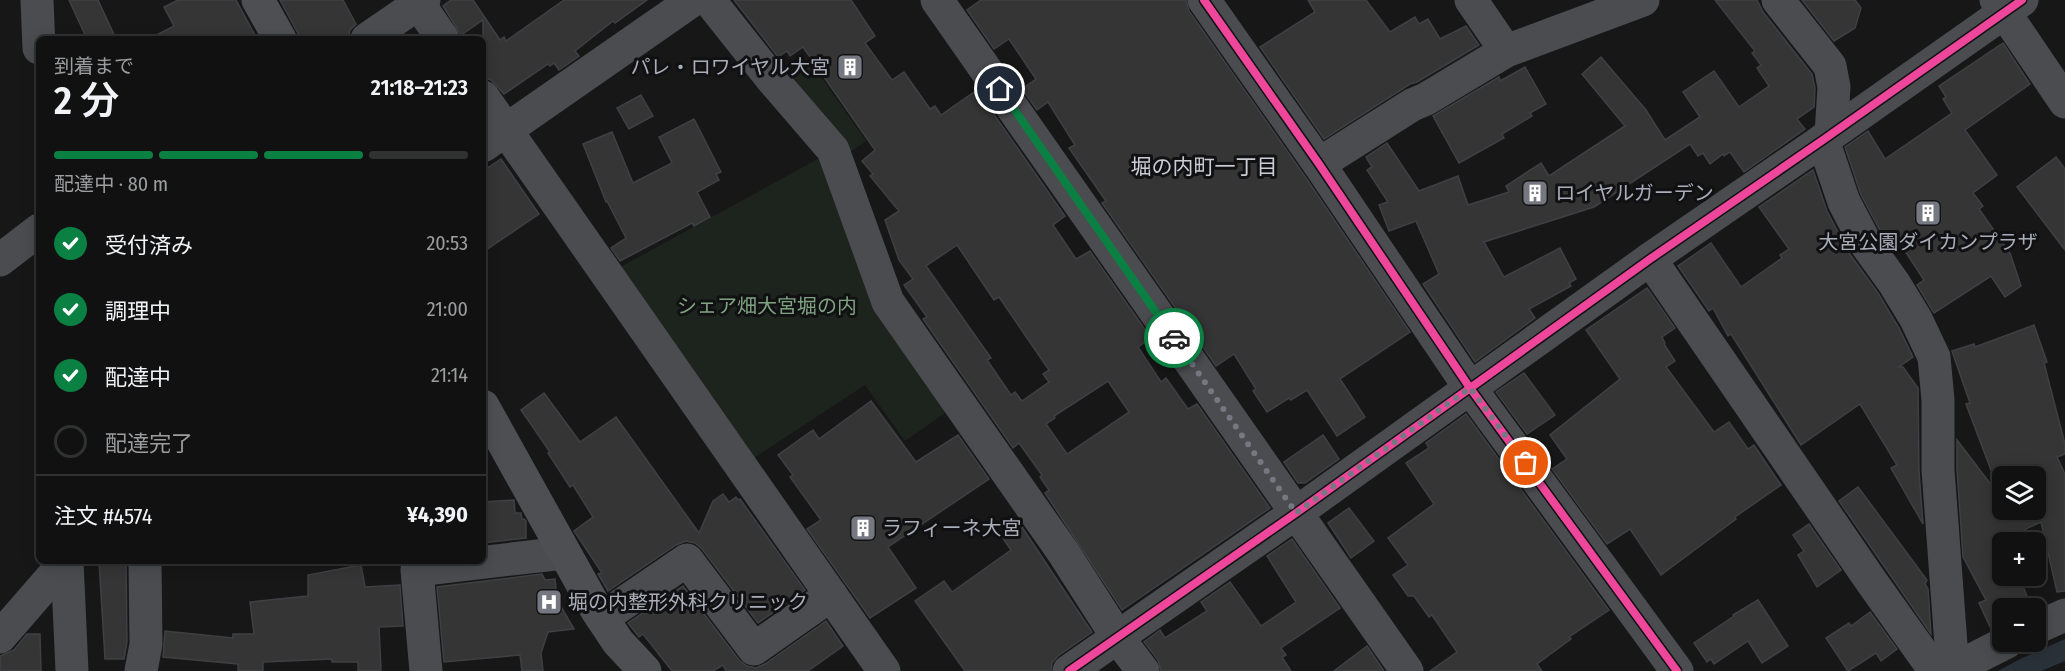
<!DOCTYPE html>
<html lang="ja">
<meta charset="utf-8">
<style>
:root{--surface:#111;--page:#1e1f1f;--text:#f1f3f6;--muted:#9c9d9f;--line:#303131;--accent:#0b8043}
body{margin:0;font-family:"Fira Sans Condensed","Noto Sans JP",sans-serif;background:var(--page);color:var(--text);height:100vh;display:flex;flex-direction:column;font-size:22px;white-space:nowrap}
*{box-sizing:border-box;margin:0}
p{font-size:20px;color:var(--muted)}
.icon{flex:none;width:33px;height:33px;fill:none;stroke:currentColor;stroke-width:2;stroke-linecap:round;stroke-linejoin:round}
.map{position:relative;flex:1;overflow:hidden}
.drawer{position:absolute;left:36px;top:36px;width:450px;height:528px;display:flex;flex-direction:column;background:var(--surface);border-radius:9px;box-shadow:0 3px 15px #0003,0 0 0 2px var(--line)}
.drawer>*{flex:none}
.controls{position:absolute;left:1992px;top:466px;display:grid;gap:12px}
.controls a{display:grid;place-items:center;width:54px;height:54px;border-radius:9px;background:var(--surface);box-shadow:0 3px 15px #0003,0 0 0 2px var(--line);font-size:30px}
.pin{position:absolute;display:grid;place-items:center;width:51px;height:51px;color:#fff;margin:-26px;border:3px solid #fff;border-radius:50%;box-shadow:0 2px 6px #0007}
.courier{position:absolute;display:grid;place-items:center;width:60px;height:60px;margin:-30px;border:4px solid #0b8043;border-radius:50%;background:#fff;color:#222;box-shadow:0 2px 8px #0007}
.overview em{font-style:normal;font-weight:600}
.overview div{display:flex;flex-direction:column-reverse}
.overview{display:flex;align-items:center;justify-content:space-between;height:102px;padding:0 18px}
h1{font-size:39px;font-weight:600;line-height:45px}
.bar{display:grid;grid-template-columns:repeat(4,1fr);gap:9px 6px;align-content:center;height:72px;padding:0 18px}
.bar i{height:8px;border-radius:4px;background:var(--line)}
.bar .current{background:var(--accent)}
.bar p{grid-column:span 4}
.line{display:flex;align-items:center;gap:15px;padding:0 18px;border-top:2px solid var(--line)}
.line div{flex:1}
ol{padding:0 18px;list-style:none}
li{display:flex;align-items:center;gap:18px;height:66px}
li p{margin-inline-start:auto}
li .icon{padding:6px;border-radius:50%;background:var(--accent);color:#fff;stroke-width:4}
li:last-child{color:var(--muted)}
li i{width:33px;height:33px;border:3px solid var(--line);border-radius:50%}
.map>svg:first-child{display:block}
.green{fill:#1d241e}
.water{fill:#2a3239}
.building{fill:#353536;stroke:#3f4043;stroke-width:1.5;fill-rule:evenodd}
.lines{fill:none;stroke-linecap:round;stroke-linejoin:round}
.minor{stroke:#4b4c50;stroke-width:33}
.major{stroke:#4d4f52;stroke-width:33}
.cycleway-casing{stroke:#111113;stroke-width:11}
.cycleway{stroke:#ed469a;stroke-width:8}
.done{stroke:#757880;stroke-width:6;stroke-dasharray:0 10.8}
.route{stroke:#0b8043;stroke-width:8}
.labels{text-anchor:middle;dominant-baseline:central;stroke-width:6;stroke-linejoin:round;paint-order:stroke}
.poi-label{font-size:20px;fill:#a8adb8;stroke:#111113;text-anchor:start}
.park-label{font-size:20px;fill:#7fa381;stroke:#111113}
.neighbourhood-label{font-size:21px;fill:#c9ccd4;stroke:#111113}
</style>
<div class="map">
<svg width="2065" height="671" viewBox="0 0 2065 671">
<rect width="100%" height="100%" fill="#171717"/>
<!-- green -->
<g class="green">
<polygon points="809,60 866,141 849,153 790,73"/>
<polygon points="825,155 948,411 905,441 865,385 748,462 615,270"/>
</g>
<!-- water -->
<polygon class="water" points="2065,639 2065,661 2041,671 1998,671 2020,659"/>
<!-- building -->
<g class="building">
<polygon points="69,0 98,0 116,39 87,39"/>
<polygon points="178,0 236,0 257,39 149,39 174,26 164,7"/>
<polygon points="280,0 343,0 356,24 350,30 348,39 301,39"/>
<polygon points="451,0 473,0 500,40 504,37 506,41 564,0 647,0 615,23 613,21 575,51 579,56 559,70 554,63 550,66 548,64 504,94 491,80 483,77 483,20 461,35 443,6"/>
<path d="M734,0H851L875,36L865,43L892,80L904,72L930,109L935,106L941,115L977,90L1065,216L1053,225L1076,259L1090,251L1151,338L1138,347L1161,382L1166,378L1188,409L1197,404L1270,508L1122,610L1045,493L1049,490L1040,477L1042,475L1019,443L1013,448L923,319L927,317L904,285L913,279L899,260L885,220L899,211L870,176L873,174L862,161L875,150L803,47L790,56L787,51L778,57ZM957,245L994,300L999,297L1049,370L1043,374L1049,382L1022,401L1015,392L1011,395L987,360L991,358L926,266ZM1108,381L1129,412L1067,454L1046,424L1055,418L1054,416Z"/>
<polygon points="981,0 1186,0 1189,11 1304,175 1410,332 1340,379 1365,417 1337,436 1307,390 1291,400 1289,398 1267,412 1253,391 1256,389 1234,354 1216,366 1102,203 1106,201 1069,148 1075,145 1048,102 1037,110 1022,89 1036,79 1009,39 994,49 967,10"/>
<polygon points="1308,0 1366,0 1390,32 1415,17 1419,24 1428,19 1440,39 1466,26 1479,45 1417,82 1410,84 1324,139 1260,47 1315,12"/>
<polygon points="1715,0 1757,0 1763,12 1812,74 1815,88 1814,107 1797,119 1805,129 1744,172 1730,152 1724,156 1723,154 1710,164 1703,153 1698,156 1690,144 1594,207 1484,242 1504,277 1560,248 1576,279 1569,283 1571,286 1529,309 1535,318 1475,362 1423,284 1439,274 1416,221 1389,231 1379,205 1388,202 1367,170 1372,167 1366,157 1387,143 1419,191 1458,176 1468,205 1509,192 1506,186 1541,163 1549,176 1625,126 1582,74 1601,57 1646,110 1665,140 1700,117 1683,92 1714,71 1739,107 1769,86 1757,68 1761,65 1752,53 1755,51"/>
<polygon points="1802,0 1855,0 1861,8 1855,28 1834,41"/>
<polygon points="2003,43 2030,84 1965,130 1997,175 1973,193 1983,206 1979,209 2010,253 2021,286 2005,297 1991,276 1934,313 1917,285 1924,280 1901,245 1893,250 1882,234 1861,195 1845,147 1868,131 1885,159 1952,113 1943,99 1946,97 1939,86"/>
<polygon points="1525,67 1546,104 1530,113 1532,116 1502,134 1504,138 1459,163 1433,116 1499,77 1500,81"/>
<polygon points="641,95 653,116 629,129 617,108"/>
<polygon points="694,119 721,172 716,174 719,180 697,192 710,217 694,226 692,223 620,261 611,248 626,238 607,201 606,202 583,144 612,132 633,183 672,163 659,137"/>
<polygon points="2056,157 2065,169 2065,250 2017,187"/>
<polygon points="501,159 539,214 483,252 483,171"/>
<polygon points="1813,170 1827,211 1849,253 1878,293 1899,328 1913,357 1899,367 1903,367 1918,388 1919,471 1923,524 1891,468 1897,465 1860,404 1801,445 1731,334 1728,336 1713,308 1709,311 1678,266 1711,243 1741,287 1782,258 1780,255 1789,249 1759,207"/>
<polygon points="1647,288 1675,328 1662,337 1665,343 1664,344 1675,361 1666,367 1714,432 1729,422 1748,449 1754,445 1781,485 1735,517 1736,519 1661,575 1630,529 1607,544 1552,469 1567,459 1550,435 1620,379 1586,330"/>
<path d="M2034,325L2047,362L2044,363L2065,444V454L2057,457L2065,474V591L2057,592L2041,522L2002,540V576H2019L2032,609H2002V624L1991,629L1979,603L1986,600L1963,557L1957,469V440L2002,499L1966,404L1970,403L1952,351L1974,344L1975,347ZM2002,477H2036V510H2002Z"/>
<polygon points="1524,373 1555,415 1527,434 1496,392"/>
<polygon points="544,393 580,442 616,417 699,533 713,501 723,494 729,502 736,497 738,500 740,499 805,590 758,623 702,549 695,543 686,541 676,545 608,591 598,574 602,573 574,531 593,517 573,485 570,487 548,453 550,452 521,410"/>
<polygon points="871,401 916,462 958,435 989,479 888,547 916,588 870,618 807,529 821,520 790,477 793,475 778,455 813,430 819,439"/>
<polygon points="1466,414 1609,610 1569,637 1571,639 1537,664 1542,671 1430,671 1457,652 1432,615 1429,617 1414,596 1408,596 1393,575 1408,565 1388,538 1434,504 1406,463 1429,448 1426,443"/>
<polygon points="1323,435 1339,459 1305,483 1298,483 1284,462"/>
<polygon points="1858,487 1927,580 1925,584 1928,589 1931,634 1839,501"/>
<polygon points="514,500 515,513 521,513 522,519 524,519 526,521 526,538 483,543 483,502"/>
<polygon points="1349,508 1374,541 1351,558 1328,523"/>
<polygon points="1020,524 1092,632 1058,656 1052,663 1051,671 965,671 915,601 944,581 952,592 1011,550 1002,537"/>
<polygon points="1809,524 1841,570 1817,587 1798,555 1804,551 1793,535"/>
<polygon points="1292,539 1340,608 1281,648 1286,655 1282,657 1291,671 1161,671 1158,660 1144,642 1160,630 1165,638 1207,611 1201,602 1230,582 1261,626 1296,602 1267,556"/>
<polygon points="99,561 126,561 127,642 124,659 105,659"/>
<polygon points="361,565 365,587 400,585 403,626 379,627 381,671 358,671 358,662 332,662 332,659 263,662 263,671 238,671 238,664 163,657 165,631 233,638 233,634 254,634 250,602 308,596 308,575"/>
<polygon points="542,574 545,580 555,579 557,600 574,629 548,632 541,653 543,671 522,671 520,655 444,662 437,587"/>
<polygon points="683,586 739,660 747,666 756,668 765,664 826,621 843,646 808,671 726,671 723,665 713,671 672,671 643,634 639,637 628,623"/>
<polygon points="1758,600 1788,646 1762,663 1748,641 1714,664 1711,659 1707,662 1694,643 1734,616 1733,615"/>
<polygon points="1870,612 1897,649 1881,661 1876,653 1848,671 1826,638 1849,623 1851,626"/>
<polygon points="27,634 40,634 41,671 0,671 0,656 14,650"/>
<polygon points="1367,646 1384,671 1334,671"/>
</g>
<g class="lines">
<!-- minor -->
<g class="minor">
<polyline points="37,0 39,48"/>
<polyline points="416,0 443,39"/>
<polyline points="709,0 771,78 833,150 888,302 1063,552 1118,638 1143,671"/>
<polyline points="937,0 1407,671"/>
<polyline points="1204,0 1319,164 1470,388 1677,671"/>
<polyline points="1471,0 1506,51"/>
<polyline points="1778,0 1830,66 1834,87 1831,134"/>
<polyline points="1996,0 2065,102"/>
<polyline points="367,39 424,0"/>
<polyline points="483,97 884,671"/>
<polyline points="1823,140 1844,202 1866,244 1894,283 1916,319 1934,357 1938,400 1938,470 1953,671"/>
<polyline points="483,146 693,0"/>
<polyline points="1319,164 1412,105 1426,99 1506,51 1643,0"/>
<polyline points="1650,259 1871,581 1935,671"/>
<polyline points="0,260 39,230"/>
<polyline points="67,561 72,671"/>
<polyline points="602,618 687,560 754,649 831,595"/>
<polyline points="2036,628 2065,615"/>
<polyline points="0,637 66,561"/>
<polyline points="1954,669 2007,642"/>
<polyline points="141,671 146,644 145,561"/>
<polyline points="426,671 417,570 564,553"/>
<polyline points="1069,671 1296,513 1650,259 1823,140 2022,0"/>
</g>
<!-- major -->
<g class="major">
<polyline points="258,0 280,39"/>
<polyline points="483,406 596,609 618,642 645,671"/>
</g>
<defs>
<g id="cycleway">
<polyline points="1204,0 1319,164 1470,388 1677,671"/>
<polyline points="1069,671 1296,513 1650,259 1823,140 2022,0"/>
</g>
</defs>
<!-- cycleway casing -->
<use href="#cycleway" class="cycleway-casing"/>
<!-- cycleway -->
<use href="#cycleway" class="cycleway"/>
</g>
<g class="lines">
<!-- done -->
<polyline class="done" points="1174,338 1296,513 1470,388 1526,463"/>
<!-- route -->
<polyline class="route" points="1000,89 1174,338"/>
</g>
<!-- icons -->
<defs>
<symbol id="building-square" viewBox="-11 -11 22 22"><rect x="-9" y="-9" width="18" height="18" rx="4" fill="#757880" stroke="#111113"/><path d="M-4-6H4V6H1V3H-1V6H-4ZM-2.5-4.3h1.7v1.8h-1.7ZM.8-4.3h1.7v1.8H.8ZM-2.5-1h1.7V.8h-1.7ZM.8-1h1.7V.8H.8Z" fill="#fff"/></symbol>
<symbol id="hospital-square" viewBox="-11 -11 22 22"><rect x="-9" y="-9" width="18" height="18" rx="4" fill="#757880" stroke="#111113"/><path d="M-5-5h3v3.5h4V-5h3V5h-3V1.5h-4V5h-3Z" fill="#fff"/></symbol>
</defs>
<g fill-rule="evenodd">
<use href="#building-square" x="835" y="52" width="30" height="30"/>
<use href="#building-square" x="1520" y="178" width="30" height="30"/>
<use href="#building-square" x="1913" y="198" width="30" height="30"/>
<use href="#building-square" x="848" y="513" width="30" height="30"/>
<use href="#hospital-square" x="534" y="587" width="30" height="30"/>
</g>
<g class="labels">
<!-- poi labels -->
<g class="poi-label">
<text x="830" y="67" text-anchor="end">パレ・ロワイヤル大宮</text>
<text x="1555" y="193">ロイヤルガーデン</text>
<text x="1928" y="242" text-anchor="middle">大宮公園ダイカンプラザ</text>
<text x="882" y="528">ラフィーネ大宮</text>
<text x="568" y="602">堀の内整形外科クリニック</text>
</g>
<!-- park labels -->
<g class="park-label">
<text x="767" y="306">シェア畑大宮堀の内</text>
</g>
<!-- neighbourhood labels -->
<g class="neighbourhood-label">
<text x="1204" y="167">堀の内町一丁目</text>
</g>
</g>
</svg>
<div class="controls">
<a><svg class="icon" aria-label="layers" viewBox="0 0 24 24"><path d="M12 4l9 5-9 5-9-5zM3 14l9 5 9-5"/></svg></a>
<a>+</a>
<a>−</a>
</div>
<div class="pin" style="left:1526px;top:463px;background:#ea580c"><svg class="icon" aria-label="bag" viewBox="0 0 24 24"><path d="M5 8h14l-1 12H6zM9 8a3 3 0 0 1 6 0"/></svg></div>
<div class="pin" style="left:1000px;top:89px;background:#1f2937"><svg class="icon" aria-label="home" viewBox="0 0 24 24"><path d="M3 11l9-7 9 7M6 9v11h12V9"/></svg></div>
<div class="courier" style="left:1174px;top:338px"><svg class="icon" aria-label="car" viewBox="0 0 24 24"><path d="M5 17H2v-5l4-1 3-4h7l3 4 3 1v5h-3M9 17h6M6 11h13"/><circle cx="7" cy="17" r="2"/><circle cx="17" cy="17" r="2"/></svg></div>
<section class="drawer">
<div class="overview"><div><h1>2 分</h1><p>到着まで</p></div><em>21:18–21:23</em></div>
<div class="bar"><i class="current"></i><i class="current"></i><i class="current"></i><i></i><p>配達中 · 80 m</p></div>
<ol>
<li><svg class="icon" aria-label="check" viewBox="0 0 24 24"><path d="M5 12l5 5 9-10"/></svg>受付済み<p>20:53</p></li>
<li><svg class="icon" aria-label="check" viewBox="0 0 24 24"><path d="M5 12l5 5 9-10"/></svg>調理中<p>21:00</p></li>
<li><svg class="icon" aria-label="check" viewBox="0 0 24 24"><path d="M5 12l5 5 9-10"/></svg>配達中<p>21:14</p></li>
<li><i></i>配達完了</li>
</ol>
<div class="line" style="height:78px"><div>注文 #4574</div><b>¥4,390</b></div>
</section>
</div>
